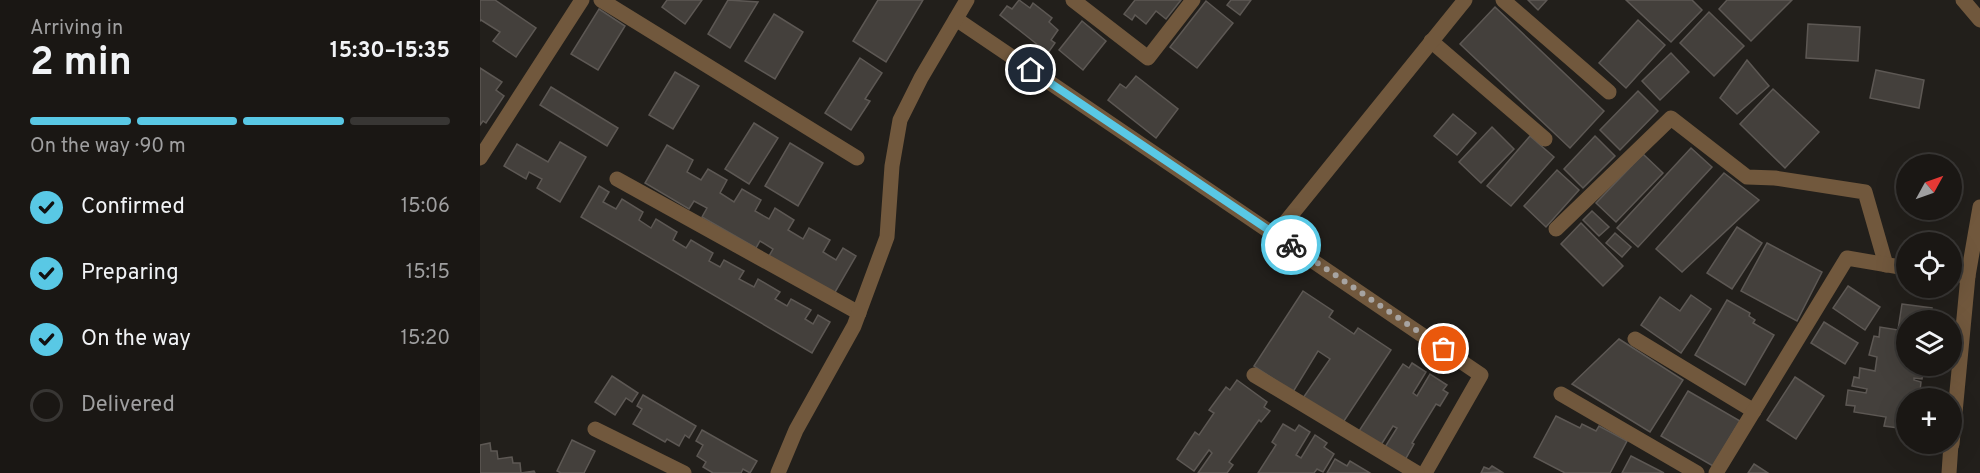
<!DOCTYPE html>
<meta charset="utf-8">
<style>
:root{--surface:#1a1714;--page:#23201d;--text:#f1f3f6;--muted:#9f9fa0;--line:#383634;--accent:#59c8e5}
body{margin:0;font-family:Overpass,sans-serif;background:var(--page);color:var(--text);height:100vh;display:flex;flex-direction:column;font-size:22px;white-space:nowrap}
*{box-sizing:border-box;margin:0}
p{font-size:20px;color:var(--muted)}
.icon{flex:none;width:33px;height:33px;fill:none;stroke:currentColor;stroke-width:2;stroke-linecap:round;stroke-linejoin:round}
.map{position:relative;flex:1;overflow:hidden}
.drawer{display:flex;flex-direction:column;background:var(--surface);width:480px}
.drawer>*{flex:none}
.needle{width:39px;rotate:50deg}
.tools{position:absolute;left:1416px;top:154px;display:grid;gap:12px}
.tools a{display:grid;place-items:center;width:66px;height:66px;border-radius:50%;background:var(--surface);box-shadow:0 6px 24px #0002,0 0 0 2px var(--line);font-size:30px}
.pin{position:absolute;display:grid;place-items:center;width:51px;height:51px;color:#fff;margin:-26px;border:3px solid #fff;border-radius:50%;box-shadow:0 2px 6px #0007}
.courier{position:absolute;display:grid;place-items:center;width:60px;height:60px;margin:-30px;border:4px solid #59c8e5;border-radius:50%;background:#fff;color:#222;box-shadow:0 2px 8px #0007}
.overview em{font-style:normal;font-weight:700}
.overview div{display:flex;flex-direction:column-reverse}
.overview{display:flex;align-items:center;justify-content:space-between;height:102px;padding:0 30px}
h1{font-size:39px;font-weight:700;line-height:45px}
.bar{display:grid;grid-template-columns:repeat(4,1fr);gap:9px 6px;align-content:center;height:72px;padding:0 30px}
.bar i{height:8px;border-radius:4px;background:var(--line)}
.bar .on{background:var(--accent)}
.bar p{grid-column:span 4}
ol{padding:0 30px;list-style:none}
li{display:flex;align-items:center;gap:18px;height:66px}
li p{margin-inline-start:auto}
li .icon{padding:6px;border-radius:50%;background:var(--accent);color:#111;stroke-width:4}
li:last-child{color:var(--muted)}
li i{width:33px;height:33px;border:3px solid var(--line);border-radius:50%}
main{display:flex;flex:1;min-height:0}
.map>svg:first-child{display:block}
.building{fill:#44403c;stroke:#5d5854;stroke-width:1.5}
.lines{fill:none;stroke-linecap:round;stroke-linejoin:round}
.minor{stroke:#71583d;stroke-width:15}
.done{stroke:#a7a4a2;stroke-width:6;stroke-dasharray:0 10.8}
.route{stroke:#59c8e5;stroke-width:8}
</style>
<main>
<section class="drawer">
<div class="overview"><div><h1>2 min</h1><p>Arriving in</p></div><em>15:30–15:35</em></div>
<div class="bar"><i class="on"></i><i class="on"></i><i class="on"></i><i></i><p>On the way · 90 m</p></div>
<ol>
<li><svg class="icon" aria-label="check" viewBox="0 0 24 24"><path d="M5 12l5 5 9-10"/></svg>Confirmed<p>15:06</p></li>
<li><svg class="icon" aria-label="check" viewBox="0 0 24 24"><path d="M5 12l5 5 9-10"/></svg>Preparing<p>15:15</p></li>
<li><svg class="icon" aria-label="check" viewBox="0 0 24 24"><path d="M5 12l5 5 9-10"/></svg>On the way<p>15:20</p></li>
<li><i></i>Delivered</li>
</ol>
</section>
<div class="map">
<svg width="1500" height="473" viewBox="0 0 1500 473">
<rect width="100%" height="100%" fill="#221f1b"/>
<!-- building -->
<g class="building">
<polygon points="0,0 15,0 56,28 36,57 13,41 20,32 1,20 0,21"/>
<polygon points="187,0 222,0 205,24 182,7"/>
<polygon points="248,0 278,2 250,48 228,34"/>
<polygon points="398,0 443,0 406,62 373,41"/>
<polygon points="539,0 550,8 553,3 572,18 569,22 578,30 571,40 575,43 568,53 520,15 527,6 532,9"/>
<polygon points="655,0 701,0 686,19 676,11 666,24 655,15 652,20 644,14"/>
<polygon points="751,0 750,0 771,0 760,15 747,5"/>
<polygon points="1048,0 1067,0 1058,10"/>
<polygon points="1146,0 1212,0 1222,10 1191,42"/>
<polygon points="1247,0 1312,0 1271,41 1239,9"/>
<polygon points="726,1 753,23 717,68 690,47"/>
<polygon points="1015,7 1124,111 1090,148 980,44"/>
<polygon points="119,9 145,26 118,70 91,54"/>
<polygon points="1229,12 1264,46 1234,76 1200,43"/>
<polygon points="294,14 323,32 295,79 265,61"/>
<polygon points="1158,20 1185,45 1146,88 1119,63"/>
<polygon points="602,21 626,41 603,70 579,50"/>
<polygon points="1328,24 1380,27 1378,61 1326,58"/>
<polygon points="1191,53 1209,72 1180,100 1162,81"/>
<polygon points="380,58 402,73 385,99 390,101 371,130 345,113"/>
<polygon points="1267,60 1289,86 1257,114 1240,98"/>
<polygon points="0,68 22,82 16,90 24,96 6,123 3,121 0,125"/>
<polygon points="1396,70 1444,80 1439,108 1390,98"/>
<polygon points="195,72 219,86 193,129 169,115"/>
<polygon points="656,76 698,109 676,138 628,100 640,84 646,88"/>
<polygon points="71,87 138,128 127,146 60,105"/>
<polygon points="1293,89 1339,132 1305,168 1260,124"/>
<polygon points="1158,91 1178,111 1140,150 1120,130"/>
<polygon points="973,114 996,133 977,155 954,136"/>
<polygon points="274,123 298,138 269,184 245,169"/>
<polygon points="1012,127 1034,149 1001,183 979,162"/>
<polygon points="1050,136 1074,157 1031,206 1007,186"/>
<polygon points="1115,136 1135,156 1103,188 1084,169"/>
<polygon points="80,142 106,157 80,202 57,188 62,179 49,172 46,179 24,166 37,144 68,162"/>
<polygon points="310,143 343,163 318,206 285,186"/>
<polygon points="187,145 213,160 207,172 221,180 228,169 247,180 240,193 254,202 262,189 281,200 275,211 289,219 295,208 314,220 308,230 323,239 329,228 350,240 343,252 356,260 363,248 376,256 354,294 289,256 293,249 280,241 276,248 222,217 227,208 214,201 209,209 165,183"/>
<polygon points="1211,148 1232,167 1158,247 1137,228"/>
<polygon points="1163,154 1183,173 1136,222 1116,203"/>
<polygon points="1077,170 1099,190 1066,227 1044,206"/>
<polygon points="1244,173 1279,200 1202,272 1176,249"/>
<polygon points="119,186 129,192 123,202 136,209 142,199 163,212 159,220 171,228 176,219 197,232 193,240 206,248 211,240 233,253 229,261 240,267 244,260 264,271 259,279 274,287 278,279 300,292 295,299 307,306 311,299 331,310 325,319 333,324 338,315 350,322 332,353 101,217"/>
<polygon points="1112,211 1129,227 1119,236 1103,220"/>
<polygon points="1101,223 1143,266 1123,286 1081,244"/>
<polygon points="1257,227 1282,243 1252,289 1227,273"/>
<polygon points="1135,233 1151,247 1142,257 1126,243"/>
<polygon points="1287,243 1342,272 1317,321 1261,291"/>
<polygon points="1368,286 1400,307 1385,330 1353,308"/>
<polygon points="823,291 853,311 849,317 874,334 878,328 911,350 862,424 823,398 850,359 838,351 813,392 774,366"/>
<polygon points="1211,295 1231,309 1201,353 1161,325 1180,297 1200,311"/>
<polygon points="1247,300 1270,313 1269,316 1275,320 1273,323 1294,335 1265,385 1215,355"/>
<polygon points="1422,304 1452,308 1450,321 1426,321 1426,366 1444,366 1442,379 1434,378 1434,380 1441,382 1439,399 1426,399 1426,402 1423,402 1423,405 1426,406 1426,429 1404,426 1406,417 1374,412 1375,406 1366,405 1368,390 1386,393 1387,389 1372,386 1374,377 1379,378 1380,368 1395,371 1397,357 1389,355 1394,336 1399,337 1400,327 1418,330"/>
<polygon points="1344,322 1378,343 1365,364 1331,343"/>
<polygon points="1139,339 1203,380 1170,432 1092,384"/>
<polygon points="932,363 946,372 933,393 937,396 950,374 967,385 963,390 968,393 960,406 956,404 932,443 934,444 925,460 905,447 917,428 913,426 901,445 879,431 923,364 929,368"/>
<polygon points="132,376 158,393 152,402 146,398 135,415 115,402"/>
<polygon points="1315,377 1344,396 1316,439 1287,420"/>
<polygon points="757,380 787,402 784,407 790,411 781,422 779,420 749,462 753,465 747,473 718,473 732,453 729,450 714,471 697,459 715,432 719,435 734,413 729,410 746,387 750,390"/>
<polygon points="1208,391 1260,421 1233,466 1181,436"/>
<polygon points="163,395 216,426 209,438 205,435 199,446 187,439 185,442 153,424 162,409 157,406"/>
<polygon points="1076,416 1100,428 1102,424 1116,431 1119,426 1147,441 1130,473 1085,473 1054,457"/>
<polygon points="803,424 815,431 819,425 830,432 816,455 821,458 835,435 847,443 844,447 854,454 843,472 837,469 834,473 778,473 796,445 792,442"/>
<polygon points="222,430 277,461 270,473 263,469 261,473 233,473 223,467 226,462 217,456 223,445 216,441"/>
<polygon points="92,440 115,451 104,473 81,473 77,471"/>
<polygon points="10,443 11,451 17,451 18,459 32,457 33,463 40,463 41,473 54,471 55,473 0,473 0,445"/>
<polygon points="1151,456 1184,473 1142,473"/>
<polygon points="855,459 867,466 870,461 890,473 847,473"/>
<polygon points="1274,464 1288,473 1268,473"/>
<polygon points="1012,466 1022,472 1001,473 1004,467 1009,469"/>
</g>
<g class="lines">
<!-- minor -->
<g class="minor">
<polyline points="121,0 377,158"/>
<polyline points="593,0 668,58 713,0"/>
<polyline points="1023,0 1129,92"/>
<polyline points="1483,0 1500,20"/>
<polyline points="476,19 1001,375 945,473"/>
<polyline points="951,41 1065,139"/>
<polyline points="0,158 102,0"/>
<polyline points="137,179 379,313"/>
<polyline points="1076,229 1191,118 1267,177 1295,178 1385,192 1406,265"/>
<polyline points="795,235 985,0"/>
<polyline points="1472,274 1488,276"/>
<polyline points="1155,339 1274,411"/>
<polyline points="774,375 937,473"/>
<polyline points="1081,394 1217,473"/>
<polyline points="115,429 204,473"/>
<polyline points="1472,444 1488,276 1500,207"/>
<polyline points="298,473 316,430 374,326 407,237 412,166 420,120 441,78 487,0"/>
<polyline points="1236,473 1367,258 1426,268"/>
<polyline points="1469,473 1471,444"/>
</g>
</g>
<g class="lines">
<!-- done -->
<polyline class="done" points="811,245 964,349"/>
<!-- route -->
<polyline class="route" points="551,70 811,245"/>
</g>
</svg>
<div class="tools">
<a><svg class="needle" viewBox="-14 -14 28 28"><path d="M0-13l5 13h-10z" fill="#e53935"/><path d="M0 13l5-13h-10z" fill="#9f9fa0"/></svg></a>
<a><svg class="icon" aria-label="locate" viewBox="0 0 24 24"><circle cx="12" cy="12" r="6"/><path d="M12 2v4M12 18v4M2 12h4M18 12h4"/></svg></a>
<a><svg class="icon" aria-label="layers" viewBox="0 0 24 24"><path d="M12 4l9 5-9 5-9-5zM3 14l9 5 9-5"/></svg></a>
<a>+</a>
</div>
<div class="pin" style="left:964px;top:349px;background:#ea580c"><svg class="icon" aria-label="bag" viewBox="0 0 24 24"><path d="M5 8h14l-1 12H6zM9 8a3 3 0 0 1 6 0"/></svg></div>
<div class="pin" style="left:551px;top:70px;background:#1f2937"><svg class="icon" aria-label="home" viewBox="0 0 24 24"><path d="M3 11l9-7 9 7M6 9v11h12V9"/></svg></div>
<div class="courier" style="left:811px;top:245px"><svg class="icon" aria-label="bike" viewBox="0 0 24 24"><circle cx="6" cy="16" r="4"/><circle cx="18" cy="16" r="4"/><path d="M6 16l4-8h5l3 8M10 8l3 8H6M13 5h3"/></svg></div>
</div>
</main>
